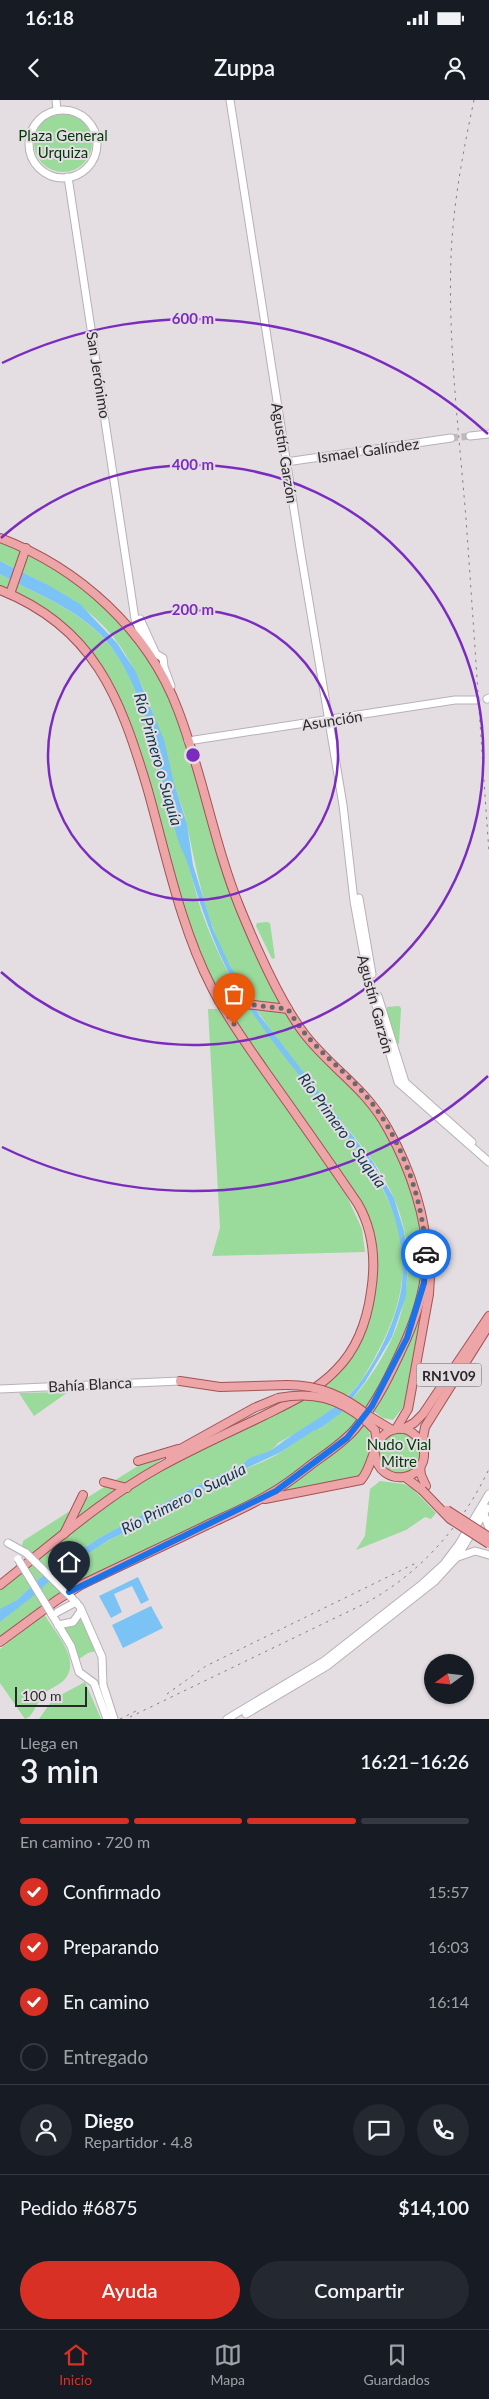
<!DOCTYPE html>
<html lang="es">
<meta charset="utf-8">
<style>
:root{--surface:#171b24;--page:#242831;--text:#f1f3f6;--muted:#9ea1a6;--line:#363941;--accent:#d93025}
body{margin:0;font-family:Lato,sans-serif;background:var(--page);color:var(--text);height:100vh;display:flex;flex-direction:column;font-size:19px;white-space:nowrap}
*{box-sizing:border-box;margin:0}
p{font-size:16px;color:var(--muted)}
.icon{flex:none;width:28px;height:28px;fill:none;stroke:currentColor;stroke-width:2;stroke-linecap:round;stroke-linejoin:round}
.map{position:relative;height:1619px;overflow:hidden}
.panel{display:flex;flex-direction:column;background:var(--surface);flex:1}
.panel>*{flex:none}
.needle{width:32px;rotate:255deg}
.fabs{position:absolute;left:424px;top:1554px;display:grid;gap:10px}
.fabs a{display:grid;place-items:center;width:50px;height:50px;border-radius:50%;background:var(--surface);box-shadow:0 1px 4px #0004;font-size:25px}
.scale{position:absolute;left:15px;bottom:12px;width:72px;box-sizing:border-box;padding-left:5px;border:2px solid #2a282a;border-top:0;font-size:14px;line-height:18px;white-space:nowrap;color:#2a282a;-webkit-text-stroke:4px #e4dee3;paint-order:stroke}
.pin{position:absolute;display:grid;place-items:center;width:42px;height:42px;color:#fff;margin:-51px -21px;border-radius:50% 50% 50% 0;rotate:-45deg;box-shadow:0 0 5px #0007}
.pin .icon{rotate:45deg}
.courier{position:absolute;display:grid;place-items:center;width:50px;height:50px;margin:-25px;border:4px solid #1a73e8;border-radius:50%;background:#fff;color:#222;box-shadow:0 1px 6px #0007}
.summary em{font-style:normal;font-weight:600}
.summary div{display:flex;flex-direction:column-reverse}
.summary{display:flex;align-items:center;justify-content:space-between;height:85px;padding:0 20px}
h1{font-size:32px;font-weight:600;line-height:38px}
.bar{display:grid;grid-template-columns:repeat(4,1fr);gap:8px 5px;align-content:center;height:60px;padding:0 20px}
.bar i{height:6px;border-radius:4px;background:var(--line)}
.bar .on{background:var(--accent)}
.bar p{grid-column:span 4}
.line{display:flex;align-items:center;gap:12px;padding:0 20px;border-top:1px solid var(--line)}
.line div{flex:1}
.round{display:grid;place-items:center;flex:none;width:52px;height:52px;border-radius:26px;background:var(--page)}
ol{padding:0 20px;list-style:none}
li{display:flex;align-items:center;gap:15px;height:55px}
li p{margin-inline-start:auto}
li .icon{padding:5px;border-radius:50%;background:var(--accent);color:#fff;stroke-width:4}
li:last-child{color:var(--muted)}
li i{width:28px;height:28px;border:2px solid var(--line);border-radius:50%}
.cta{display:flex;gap:10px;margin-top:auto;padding:10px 20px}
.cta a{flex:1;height:58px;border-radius:30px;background:var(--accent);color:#fff;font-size:20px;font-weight:600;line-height:58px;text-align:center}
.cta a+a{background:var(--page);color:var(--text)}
.status{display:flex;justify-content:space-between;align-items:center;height:35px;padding:0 25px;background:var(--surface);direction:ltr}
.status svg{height:14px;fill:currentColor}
header{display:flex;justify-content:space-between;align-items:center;height:65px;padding:0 20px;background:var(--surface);font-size:22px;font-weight:600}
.tab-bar{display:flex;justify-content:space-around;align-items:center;height:70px;border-top:1px solid var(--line);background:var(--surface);font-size:14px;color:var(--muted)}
.tab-bar a{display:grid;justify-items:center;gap:2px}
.tab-bar .on{color:var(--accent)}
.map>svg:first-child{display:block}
.green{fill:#9ada9b}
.water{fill:#7cc3f5}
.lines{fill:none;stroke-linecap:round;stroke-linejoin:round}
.secondary-tunnel{stroke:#bfbabe;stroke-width:7;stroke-dasharray:7 3.5;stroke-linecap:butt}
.secondary-casing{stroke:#b7b1b7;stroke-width:9}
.primary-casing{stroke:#a25256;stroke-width:10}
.secondary{stroke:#fff;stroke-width:7}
.primary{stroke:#eea5a7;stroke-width:8}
.rail{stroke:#838083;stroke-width:1;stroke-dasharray:2.5 5;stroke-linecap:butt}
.secondary-bridge-casing{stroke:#b7b1b7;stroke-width:9;stroke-linecap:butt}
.primary-bridge-casing{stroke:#a25256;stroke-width:10;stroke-linecap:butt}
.secondary-bridge{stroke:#fff;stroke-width:7}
.primary-bridge{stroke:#eea5a7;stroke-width:8}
.done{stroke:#6b686b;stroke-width:5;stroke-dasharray:0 9}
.route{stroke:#1a73e8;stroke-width:6}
.ring{fill:none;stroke:#7b2cbf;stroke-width:2.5}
.labels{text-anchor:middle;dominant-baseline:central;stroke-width:4;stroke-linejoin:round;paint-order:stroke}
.shield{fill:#e4dee3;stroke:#625f62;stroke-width:1}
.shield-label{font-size:14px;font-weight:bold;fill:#2a282a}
.park-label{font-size:15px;fill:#003808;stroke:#e4dee3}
.street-label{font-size:15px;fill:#2a282a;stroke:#e4dee3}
.water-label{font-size:16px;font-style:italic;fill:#0d364f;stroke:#e4dee3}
.centre{fill:#7b2cbf;stroke:#e4dee3;stroke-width:2.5}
.ring-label{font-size:15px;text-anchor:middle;font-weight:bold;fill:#7b2cbf;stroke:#e4dee3;stroke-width:4;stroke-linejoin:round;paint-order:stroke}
</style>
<div class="status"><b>16:18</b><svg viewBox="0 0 49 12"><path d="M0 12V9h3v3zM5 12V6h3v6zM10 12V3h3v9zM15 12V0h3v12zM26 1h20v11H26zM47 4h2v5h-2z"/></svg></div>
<header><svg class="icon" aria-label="back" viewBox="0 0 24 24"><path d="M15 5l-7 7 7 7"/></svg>Zuppa<svg class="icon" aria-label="person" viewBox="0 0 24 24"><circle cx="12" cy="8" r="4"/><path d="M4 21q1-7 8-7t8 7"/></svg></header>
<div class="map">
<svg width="489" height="1619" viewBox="0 0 489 1619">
<rect width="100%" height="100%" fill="#e4dee3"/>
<!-- green -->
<g class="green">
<circle cx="63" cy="43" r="29"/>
<path d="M0,438L49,461L124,521L168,587L233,790L296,921L359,988L404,1062L425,1132L424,1183L392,1270L354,1331L276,1391L80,1485L0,1542V1522C35,1493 69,1463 108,1441C126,1431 147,1424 165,1413C180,1403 196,1392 213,1384C235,1372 262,1364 283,1351C292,1345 302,1337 312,1331C324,1325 314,1334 325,1325C354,1302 378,1269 393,1236C412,1191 413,1143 394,1098C380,1065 355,1038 333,1011C296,964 259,919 230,866C206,822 197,773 187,725C184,708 176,693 172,677C160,631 147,586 120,546C91,504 44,483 0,461Z"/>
<path d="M0,474C41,497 89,513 116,554C144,596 153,646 166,694C172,718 180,741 188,764C193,779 196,795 201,810C210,835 221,860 234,883C261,929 296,969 328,1011C362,1055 402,1102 403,1161C403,1199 391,1228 373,1261C366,1273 359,1286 348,1295C327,1315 303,1329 278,1343C272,1354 253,1356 244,1363L169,1400L99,1438L40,1478L17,1500L0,1510V1485L157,1368L300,1297L330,1276L361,1233L374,1159L366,1120L219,901L190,835L110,586L61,525L0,490Z"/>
<polygon points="267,822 270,823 275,858 272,859 256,826 257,823"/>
<polygon points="399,906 401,908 399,944 396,943 386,910 387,907"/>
<polygon points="208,909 217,909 343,1088 362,1129 365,1152 212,1156 220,1128"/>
<polygon points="421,1212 404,1306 393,1320 383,1318 373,1311 395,1273"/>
<polygon points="68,1292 34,1316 19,1293"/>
<path d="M362,1323C372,1332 370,1335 369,1347C368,1357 369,1364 363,1372C354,1384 296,1389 280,1392Z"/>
<circle cx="399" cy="1353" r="21"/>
<polygon points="162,1359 75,1421 85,1399 141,1364"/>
<polygon points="380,1381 404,1384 412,1388 436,1413 431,1419 425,1417 406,1430 356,1450 365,1436 370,1389"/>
<polygon points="73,1409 66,1430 32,1456 22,1446 23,1441"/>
<path d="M44,1514C54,1531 82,1560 65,1579C59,1586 49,1588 43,1595C37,1602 33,1617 25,1619L0,1583V1549Z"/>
<polygon points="80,1518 96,1551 88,1553 79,1559 62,1528 73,1526"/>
<polygon points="85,1582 101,1619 39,1619 53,1599"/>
</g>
<!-- water -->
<g class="water">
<path d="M0,461L48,485L80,504L117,543L136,572L164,640L174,683L187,724L193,765L213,829L229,864L260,916L373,1062L394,1098L404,1131L408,1159L406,1196L392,1237L365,1282L342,1312L321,1328L313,1331L281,1352L215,1383L173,1406L160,1416L109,1440L62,1470L32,1497L0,1522V1509L17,1500L40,1478L99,1438L169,1400L244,1363C252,1354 267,1355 277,1346C299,1329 326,1316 348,1296C373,1273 399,1216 402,1183C404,1157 400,1131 391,1107C382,1082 366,1062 351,1041C312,988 265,939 233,881C213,844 201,807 189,768C186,757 180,747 177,737C173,723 170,708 166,694C153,646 144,597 116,554C90,513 41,497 0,474Z"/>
<polygon points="138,1477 149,1500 141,1504 132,1486 114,1494 122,1512 111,1518 99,1496"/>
<polygon points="151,1506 163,1528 123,1548 112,1525"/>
</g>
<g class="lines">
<!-- secondary-tunnel -->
<polyline class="secondary-tunnel" points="451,338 470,336"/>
<defs>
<g id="secondary">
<polyline points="56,0 57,10"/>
<polyline points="230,0 300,448 343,705 354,801 368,878 398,982 489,1062"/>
<circle cx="63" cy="44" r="34"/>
<polyline points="68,77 135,519 146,547"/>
<polyline points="470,336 489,334"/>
<polyline points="286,362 451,338"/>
<polyline points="140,519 156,554 163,558 164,567 171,586"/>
<polyline points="487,599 489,598"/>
<polyline points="188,641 455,600 476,600"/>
<polyline points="359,798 372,874"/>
<polyline points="378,896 405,982 472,1042"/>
<polyline points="0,1289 180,1281"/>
<polyline points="484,1414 489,1428"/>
<polyline points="8,1443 26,1453"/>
<polyline points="458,1457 475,1451 489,1455"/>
<polyline points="71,1497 80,1507 102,1557 103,1585 114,1619"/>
<polyline points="51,1513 71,1546 79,1572 94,1583 107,1619"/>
<polyline points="52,1515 76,1502"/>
<polyline points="58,1525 73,1522 81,1511"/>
<polyline points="246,1614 327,1566 435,1481 457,1457 487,1408"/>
<polyline points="227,1619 324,1561 421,1485 444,1464 459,1444 489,1394"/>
</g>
<g id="primary">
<path d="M0,438C79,468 148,530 178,610C203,675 214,744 240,808C256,847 280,903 306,936C334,971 365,987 388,1029C409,1066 430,1123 426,1167C424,1192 416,1217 406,1240C392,1271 377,1303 355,1329C343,1343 327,1353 312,1364C299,1374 287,1384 273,1392C252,1405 228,1415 205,1426C164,1446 122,1465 81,1485L57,1500L0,1542"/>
<path d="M0,490C94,527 120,597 147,687C166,754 180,826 212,888C226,916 245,942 263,968C295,1013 327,1058 358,1104C374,1132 376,1161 371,1192C367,1221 357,1249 336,1270C316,1291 289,1303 263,1316C228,1333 192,1349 158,1368C101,1400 51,1445 0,1485"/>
<polyline points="10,494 26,448"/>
<polyline points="219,901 288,909"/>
<polyline points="180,1281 220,1287 287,1285"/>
<polyline points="369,1316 392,1330"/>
<polyline points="366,1321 375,1330 377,1343"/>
<polyline points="396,1329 408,1309 429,1194 431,1161"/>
<polyline points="403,1329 414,1323 423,1314 489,1216"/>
<polyline points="422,1343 425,1327 489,1225"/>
<polyline points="170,1357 182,1348 254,1308 278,1298"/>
<polyline points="138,1361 178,1349"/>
<polyline points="420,1367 421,1375 426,1386"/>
<polyline points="405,1377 422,1390"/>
<polyline points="104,1382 127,1388"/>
<path d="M265,1399L361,1380C375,1365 372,1332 397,1329C403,1328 410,1330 415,1335C420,1339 423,1345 424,1351C427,1383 379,1388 375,1354"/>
<polyline points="64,1434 83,1395"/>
</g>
</defs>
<!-- secondary casing -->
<use href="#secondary" class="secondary-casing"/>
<!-- primary casing -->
<use href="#primary" class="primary-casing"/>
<!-- secondary -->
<use href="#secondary" class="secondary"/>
<!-- primary -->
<use href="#primary" class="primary"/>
<!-- rail -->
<g class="rail">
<path d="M474,0C463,52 453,104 451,158C448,245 459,332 466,419C474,530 481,641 489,752"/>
<polyline points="167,1594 206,1566 416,1463"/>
<path d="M130,1617L364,1504C421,1473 461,1427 489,1369"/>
<polyline points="120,1619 136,1611"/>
</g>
<defs>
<g id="secondary-bridge">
<polyline points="26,1453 71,1497"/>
<polyline points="18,1459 51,1513"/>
</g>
<g id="primary-bridge">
<path d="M287,1285C319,1285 344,1296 369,1316"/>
<path d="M278,1298C313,1291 338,1298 366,1321"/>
<polyline points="422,1390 450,1419 489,1444"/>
<polyline points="447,1410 489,1437"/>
</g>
</defs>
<!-- secondary-bridge casing -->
<use href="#secondary-bridge" class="secondary-bridge-casing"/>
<!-- primary-bridge casing -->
<use href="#primary-bridge" class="primary-bridge-casing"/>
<!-- secondary-bridge -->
<use href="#secondary-bridge" class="secondary-bridge"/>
<!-- primary-bridge -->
<use href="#primary-bridge" class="primary-bridge"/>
</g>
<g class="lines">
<!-- done -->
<path class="done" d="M234,924L219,901L288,909C310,946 331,958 359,988C399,1030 423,1096 426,1154"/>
<!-- route -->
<polyline class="route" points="69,1492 276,1391 347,1338 372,1306 407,1238 424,1183 426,1154"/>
</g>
<!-- distance rings -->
<g class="ring">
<circle cx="193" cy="655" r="145"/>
<path d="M1 438A290 290 0 1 1 1 872"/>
<path d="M488 976A436 436 0 0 1 2 1047M2 263A436 436 0 0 1 488 334"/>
</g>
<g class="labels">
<!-- shield labels -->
<rect class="shield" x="416.5" y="1263.5" width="65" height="23" rx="4"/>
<g class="shield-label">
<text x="449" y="1275">RN1V09</text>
</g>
<!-- park labels -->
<g class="park-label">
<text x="63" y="35">Plaza General<tspan x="63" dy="17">Urquiza</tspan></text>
<text x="399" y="1344">Nudo Vial<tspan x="399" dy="17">Mitre</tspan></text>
</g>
<!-- street labels -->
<g class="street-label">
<text transform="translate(99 275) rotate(81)">San Jerónimo</text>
<text transform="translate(368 350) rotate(-8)">Ismael Galíndez</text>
<text transform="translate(285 353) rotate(81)">Agustín Garzón</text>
<text transform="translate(332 620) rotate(-9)">Asunción</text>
<text transform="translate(376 904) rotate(75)">Agustín Garzón</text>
<text transform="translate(90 1284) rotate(-3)">Bahía Blanca</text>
</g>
<!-- water labels -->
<g class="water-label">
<text transform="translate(159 659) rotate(74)">Río Primero o Suquía</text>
<text transform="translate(343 1030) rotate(54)">Río Primero o Suquía</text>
<text transform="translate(183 1398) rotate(-27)">Río Primero o Suquía</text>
</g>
</g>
<circle cx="193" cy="655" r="8" class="centre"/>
<g class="ring-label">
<text x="193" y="224">600 m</text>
<text x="193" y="370">400 m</text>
<text x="193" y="515">200 m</text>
</g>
</svg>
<div class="fabs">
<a><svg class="needle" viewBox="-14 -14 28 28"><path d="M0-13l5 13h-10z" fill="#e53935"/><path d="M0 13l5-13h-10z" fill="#9ea1a6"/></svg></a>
</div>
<div class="scale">100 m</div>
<div class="pin" style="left:234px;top:924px;background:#ea580c"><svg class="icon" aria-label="bag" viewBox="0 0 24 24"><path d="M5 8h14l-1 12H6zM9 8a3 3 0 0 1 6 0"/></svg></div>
<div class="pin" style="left:69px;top:1492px;background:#1f2937"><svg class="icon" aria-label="home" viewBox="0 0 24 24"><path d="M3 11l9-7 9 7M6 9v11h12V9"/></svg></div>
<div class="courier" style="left:426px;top:1154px"><svg class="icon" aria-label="car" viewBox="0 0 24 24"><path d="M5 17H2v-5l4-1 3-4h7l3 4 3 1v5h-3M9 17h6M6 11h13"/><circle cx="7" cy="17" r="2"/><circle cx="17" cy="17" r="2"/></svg></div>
</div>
<section class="panel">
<div class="summary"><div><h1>3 min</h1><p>Llega en</p></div><em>16:21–16:26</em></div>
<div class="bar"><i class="on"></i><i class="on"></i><i class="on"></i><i></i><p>En camino · 720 m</p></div>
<ol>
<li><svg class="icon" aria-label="check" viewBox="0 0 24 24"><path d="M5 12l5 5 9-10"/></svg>Confirmado<p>15:57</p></li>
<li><svg class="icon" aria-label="check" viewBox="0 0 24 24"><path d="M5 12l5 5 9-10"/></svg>Preparando<p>16:03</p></li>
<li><svg class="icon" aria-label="check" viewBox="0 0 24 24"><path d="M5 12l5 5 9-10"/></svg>En camino<p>16:14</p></li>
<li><i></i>Entregado</li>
</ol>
<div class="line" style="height:90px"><a class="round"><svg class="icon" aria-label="person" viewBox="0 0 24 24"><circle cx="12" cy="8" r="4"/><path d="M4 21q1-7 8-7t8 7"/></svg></a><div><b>Diego</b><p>Repartidor · 4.8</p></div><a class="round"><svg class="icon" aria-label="chat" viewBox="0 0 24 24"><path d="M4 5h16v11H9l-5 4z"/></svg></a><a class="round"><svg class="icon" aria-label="phone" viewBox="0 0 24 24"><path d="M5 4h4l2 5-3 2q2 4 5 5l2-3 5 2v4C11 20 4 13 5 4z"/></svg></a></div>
<div class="line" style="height:65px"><div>Pedido #6875</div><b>$14,100</b></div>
<div class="cta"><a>Ayuda</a><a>Compartir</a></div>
</section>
<nav class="tab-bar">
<a class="on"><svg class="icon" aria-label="home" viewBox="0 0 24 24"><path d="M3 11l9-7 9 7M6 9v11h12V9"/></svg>Inicio</a>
<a><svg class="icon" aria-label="map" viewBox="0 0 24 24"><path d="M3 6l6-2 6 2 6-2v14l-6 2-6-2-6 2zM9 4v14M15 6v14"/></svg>Mapa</a>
<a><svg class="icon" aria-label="saved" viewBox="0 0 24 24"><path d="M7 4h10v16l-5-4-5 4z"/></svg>Guardados</a>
</nav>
